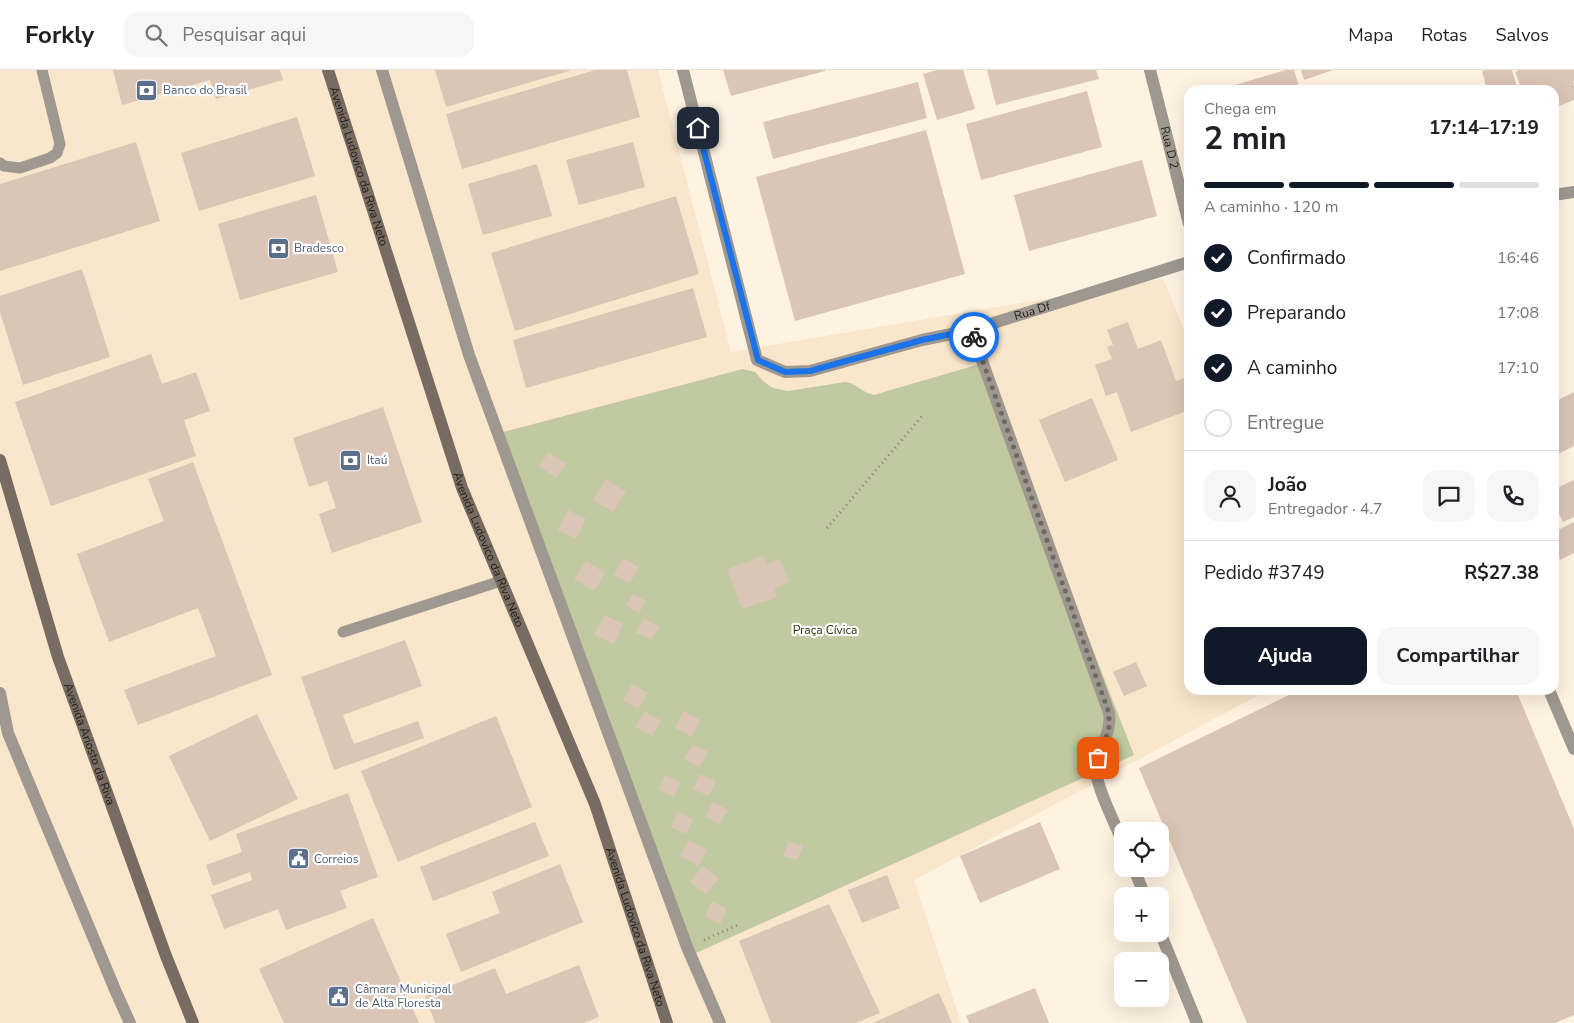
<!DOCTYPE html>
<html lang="pt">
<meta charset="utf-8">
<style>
:root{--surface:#fff;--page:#f6f6f6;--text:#202124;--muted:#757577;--line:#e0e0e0;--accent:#111827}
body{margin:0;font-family:"Nunito Sans",sans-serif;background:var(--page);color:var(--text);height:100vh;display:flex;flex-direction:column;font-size:19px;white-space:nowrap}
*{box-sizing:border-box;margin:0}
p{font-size:16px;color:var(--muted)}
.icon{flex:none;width:28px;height:28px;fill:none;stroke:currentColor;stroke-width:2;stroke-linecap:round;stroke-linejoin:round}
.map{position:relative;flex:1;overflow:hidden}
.details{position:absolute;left:1184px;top:15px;width:375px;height:610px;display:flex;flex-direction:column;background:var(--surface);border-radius:15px;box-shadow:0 5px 20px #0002}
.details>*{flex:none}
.fabs{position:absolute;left:1114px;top:752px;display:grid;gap:10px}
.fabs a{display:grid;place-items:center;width:55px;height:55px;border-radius:10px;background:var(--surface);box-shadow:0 5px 20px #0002;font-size:25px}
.pin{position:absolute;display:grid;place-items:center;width:42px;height:42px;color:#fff;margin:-21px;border-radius:10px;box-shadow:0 2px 8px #0006}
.courier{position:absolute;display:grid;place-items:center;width:50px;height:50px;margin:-25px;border:4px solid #1a73e8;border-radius:50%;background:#fff;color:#222;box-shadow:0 1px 6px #0007}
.headline em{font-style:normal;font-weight:700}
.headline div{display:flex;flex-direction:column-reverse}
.headline{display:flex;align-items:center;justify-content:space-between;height:85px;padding:0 20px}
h1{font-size:32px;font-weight:700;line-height:38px}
.bar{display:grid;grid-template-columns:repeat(4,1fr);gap:8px 5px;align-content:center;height:60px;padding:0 20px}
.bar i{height:6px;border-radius:4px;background:var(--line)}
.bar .current{background:var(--accent)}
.bar p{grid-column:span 4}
.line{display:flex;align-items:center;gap:12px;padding:0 20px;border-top:1px solid var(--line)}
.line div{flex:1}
.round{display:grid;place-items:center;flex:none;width:52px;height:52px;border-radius:15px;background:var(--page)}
ol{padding:0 20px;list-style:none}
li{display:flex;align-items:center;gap:15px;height:55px}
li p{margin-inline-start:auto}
li .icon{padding:5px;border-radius:50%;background:var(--accent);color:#fff;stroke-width:4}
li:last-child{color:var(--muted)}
li i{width:28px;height:28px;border:2px solid var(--line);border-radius:50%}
.button{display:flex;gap:10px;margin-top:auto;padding:10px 20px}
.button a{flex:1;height:58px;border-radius:15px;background:var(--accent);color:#fff;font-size:20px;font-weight:700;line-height:58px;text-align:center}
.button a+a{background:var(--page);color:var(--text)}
header{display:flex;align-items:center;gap:30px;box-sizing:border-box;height:70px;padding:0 25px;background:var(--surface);border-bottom:1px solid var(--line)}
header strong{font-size:24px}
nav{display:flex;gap:28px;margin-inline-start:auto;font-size:18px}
.search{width:350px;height:45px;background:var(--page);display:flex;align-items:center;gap:12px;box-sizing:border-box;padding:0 18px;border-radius:15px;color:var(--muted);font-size:19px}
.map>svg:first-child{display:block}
.built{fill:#f9e6cb}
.green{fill:#c0c99f}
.building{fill:#dbc5b7}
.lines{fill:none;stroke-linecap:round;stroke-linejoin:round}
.path{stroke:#8a8276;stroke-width:3;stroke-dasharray:1 4;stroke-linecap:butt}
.lane{stroke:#9f9890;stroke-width:11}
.street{stroke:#9f9890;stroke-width:12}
.secondary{stroke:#766c61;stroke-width:12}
.done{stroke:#70695e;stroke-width:5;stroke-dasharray:0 9}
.route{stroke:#1a73e8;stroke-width:6}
.labels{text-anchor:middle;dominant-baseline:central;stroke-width:4.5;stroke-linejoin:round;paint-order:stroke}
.service-label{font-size:12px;fill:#4e5e75;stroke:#fff;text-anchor:start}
.street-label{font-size:12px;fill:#241f17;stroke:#fff}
.park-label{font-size:12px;fill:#2c3209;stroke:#fff}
</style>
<header>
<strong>Forkly</strong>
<div class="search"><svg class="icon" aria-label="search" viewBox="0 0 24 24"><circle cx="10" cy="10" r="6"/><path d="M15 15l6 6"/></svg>Pesquisar aqui</div>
<nav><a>Mapa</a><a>Rotas</a><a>Salvos</a></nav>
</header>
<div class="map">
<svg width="1574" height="953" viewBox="0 0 1574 953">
<rect width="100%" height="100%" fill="#fef2e1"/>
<!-- built -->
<polygon class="built" points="0,0 658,0 731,282 1163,209 1189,272 1189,620 1268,620 914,810 961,953 0,953"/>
<!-- green -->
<path class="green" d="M983,293L1065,508L1134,685L685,888L496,364L743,299L755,302L764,312L773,318L788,321L845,312C857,313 860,322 874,325Z"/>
<!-- building -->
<g class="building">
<polygon points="113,0 280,0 283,10 216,29 210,10 122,35"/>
<polygon points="435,0 569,0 569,1 446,37"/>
<polygon points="595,0 627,0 640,47 462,99 446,44"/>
<polygon points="723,0 825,0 825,1 731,26"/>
<polygon points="937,0 963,0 975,39 937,50 923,4"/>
<polygon points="987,0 1096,0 1099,9 996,35"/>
<polygon points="1286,0 1294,0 1300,20 1228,20 1228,17"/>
<polygon points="1301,0 1333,0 1304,10"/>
<polygon points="1486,0 1512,0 1518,20 1487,20 1482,1"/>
<polygon points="1519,0 1574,0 1574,11 1573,11 1574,15 1574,30 1554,38 1554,20 1522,20 1515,2"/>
<polygon points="918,12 927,48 773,89 763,52"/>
<polygon points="1087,21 1102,77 981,110 966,54"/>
<polygon points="297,47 315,106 199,141 181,83"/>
<polygon points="926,60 965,204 795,251 756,107"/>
<polygon points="136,72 160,151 0,201 0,114"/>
<polygon points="633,72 645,117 579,135 566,90"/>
<polygon points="1142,90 1157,146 1029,181 1014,125"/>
<polygon points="537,94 552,146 483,165 468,114"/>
<polygon points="316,125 338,202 240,230 218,154"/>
<polygon points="676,126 699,204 515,261 491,183"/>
<polygon points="82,199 110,287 23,315 0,242 0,226"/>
<polygon points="693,218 707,267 526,318 513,270"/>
<polygon points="1128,252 1138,279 1161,270 1176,311 1189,306 1189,340 1131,362 1117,322 1106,326 1095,295 1112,289 1107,277 1113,275 1107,260"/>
<polygon points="151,284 162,314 196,302 210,341 184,350 196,386 51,436 15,332"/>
<polygon points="1574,322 1574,376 1554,386 1554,332"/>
<polygon points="1092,328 1118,390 1065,412 1039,350"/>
<polygon points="383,337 422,452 332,483 319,444 336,438 327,411 309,417 293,368"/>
<polygon points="549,382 566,394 556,408 539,396"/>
<polygon points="193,392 272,605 138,655 124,620 216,586 198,538 109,572 77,484 164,451 148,409"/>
<polygon points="606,409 626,422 613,442 593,430"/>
<polygon points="1574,410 1574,447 1563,452 1554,432 1554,419"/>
<polygon points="568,440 586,449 576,469 558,460"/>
<polygon points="1574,452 1574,483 1560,490 1554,477 1554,462"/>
<polygon points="763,486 766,494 780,489 789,512 774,518 777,527 742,539 727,499"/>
<polygon points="623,488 639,497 630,513 614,505"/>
<polygon points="586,491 605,503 594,521 574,509"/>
<polygon points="633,524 646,531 639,543 626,536"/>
<polygon points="604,545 623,554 614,574 594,565"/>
<polygon points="643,549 659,556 652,570 636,563"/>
<polygon points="405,570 422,616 343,645 354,674 418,651 424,668 334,700 301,607"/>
<polygon points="1136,592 1147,616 1124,626 1113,602"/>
<polygon points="632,614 648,623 638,639 623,630"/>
<polygon points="1299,620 1516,620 1574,759 1574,945 1555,953 1247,953 1139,698"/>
<polygon points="645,641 661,651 652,666 635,657"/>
<polygon points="684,641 700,650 692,667 675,658"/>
<polygon points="257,644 298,729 210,771 169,686"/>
<polygon points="496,646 532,737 398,792 361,701"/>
<polygon points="693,674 708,682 699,697 684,688"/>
<polygon points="700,704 716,711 709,726 693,719"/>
<polygon points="665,705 680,712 674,727 659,720"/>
<polygon points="348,723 378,807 340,821 347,838 286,860 278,839 224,859 211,825 252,810 250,802 213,816 206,795 242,782 236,764"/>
<polygon points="713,732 728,740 719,755 705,746"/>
<polygon points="678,742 693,749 686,764 671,757"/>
<polygon points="535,752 549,786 433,831 420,797"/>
<polygon points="1040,752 1060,799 980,833 960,786"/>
<polygon points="689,770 707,780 698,796 680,786"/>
<polygon points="789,771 803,776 797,790 783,786"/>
<polygon points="560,794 583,852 461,902 446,864 500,843 492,822"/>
<polygon points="703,796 719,808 706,824 690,812"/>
<polygon points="887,805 900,838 862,853 848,820"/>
<polygon points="712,831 727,839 720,854 705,846"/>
<polygon points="829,834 880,943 856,953 771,953 739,871"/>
<polygon points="373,848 419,953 284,953 259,899"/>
<polygon points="579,895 599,947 584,953 435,953 425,926 495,898 506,924"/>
<polygon points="1035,918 1049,953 969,953 966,946"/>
<polygon points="939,923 952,953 873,953"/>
</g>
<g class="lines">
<!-- path -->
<g class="path">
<polyline points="827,458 923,345"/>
<polyline points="704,870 740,854"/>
</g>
<!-- lane -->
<g class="lane">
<polyline points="0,93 4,96 20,98 50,88 57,83 60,74 42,0"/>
<polyline points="343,562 501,511"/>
</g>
<!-- street -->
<g class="street">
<polyline points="382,0 469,285 687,877 720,953"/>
<path id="s1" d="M683,0L757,290L785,302L810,301L922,270L971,260L1189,192"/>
<path id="s2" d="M1150,0L1189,154"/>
<polyline points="1554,125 1574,122"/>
<path d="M971,260L1109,643C1112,663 1099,677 1096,696C1094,713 1115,753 1122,771"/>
<polyline points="1549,620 1574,679"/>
<polyline points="0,623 8,663 116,922 130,953"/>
<polyline points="1134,799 1145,826"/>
<polyline points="1160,862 1197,953"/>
</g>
<!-- secondary -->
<g class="secondary">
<path id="s3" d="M328,0L462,418L595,734L667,953"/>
<path id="s4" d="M0,390L58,587L166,886L193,953"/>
</g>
</g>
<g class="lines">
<!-- done -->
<polyline class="done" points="974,267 1109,643 1109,660 1098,688"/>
<!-- route -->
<polyline class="route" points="698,58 758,290 785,302 810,301 922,270 971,260 974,267"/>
</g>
<!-- icons -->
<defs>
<symbol id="bank-square" viewBox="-11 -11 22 22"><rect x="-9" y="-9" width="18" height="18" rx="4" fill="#5c6f8a" stroke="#fff"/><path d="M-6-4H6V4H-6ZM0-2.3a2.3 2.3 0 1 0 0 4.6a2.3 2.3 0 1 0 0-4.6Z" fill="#fff"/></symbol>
<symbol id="civic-square" viewBox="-11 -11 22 22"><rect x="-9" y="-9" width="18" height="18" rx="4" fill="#5c6f8a" stroke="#fff"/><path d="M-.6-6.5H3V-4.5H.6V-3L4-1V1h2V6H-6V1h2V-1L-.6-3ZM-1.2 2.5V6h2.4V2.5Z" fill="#fff"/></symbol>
</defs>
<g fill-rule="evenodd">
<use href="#bank-square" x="134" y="8" width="25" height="25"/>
<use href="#bank-square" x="266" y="166" width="25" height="25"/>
<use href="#bank-square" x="338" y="378" width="25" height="25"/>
<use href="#civic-square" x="286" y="776" width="25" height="25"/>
<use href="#civic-square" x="326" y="914" width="25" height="25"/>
</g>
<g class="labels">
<!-- service labels -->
<g class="service-label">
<text x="163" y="20">Banco do Brasil</text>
<text x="294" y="178">Bradesco</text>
<text x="367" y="390">Itaú</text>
<text x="314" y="789">Correios</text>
<text x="355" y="919">Câmara Municipal<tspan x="355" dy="14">de Alta Floresta</tspan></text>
</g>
<!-- street labels -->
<g class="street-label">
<text stroke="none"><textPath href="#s2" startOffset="80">Rua D 2</textPath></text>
<text stroke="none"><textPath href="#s3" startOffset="101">Avenida Ludovico da Riva Neto</textPath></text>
<text stroke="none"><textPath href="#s1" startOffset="585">Rua Df</textPath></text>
<text stroke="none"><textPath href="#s3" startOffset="506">Avenida Ludovico da Riva Neto</textPath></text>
<text stroke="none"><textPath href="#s4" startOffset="298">Avenida Ariosto da Riva</textPath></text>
<text stroke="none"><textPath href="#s3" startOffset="911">Avenida Ludovico da Riva Neto</textPath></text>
</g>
<!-- park labels -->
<g class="park-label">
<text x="825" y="560">Praça Cívica</text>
</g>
</g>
</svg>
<div class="fabs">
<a><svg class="icon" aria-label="locate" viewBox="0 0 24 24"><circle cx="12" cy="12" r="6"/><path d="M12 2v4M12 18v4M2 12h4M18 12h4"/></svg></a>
<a>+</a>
<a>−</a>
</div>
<div class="pin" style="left:1098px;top:688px;background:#ea580c"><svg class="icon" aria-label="bag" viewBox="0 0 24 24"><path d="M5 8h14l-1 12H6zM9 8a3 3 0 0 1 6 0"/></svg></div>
<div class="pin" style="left:698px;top:58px;background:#1f2937"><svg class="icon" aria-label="home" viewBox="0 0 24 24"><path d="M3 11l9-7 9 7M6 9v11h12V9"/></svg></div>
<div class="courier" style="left:974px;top:267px"><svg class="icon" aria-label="bike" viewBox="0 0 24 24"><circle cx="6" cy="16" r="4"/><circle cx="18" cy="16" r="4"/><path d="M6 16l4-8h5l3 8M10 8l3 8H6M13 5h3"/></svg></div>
<section class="details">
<div class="headline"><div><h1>2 min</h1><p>Chega em</p></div><em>17:14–17:19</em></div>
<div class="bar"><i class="current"></i><i class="current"></i><i class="current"></i><i></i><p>A caminho · 120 m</p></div>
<ol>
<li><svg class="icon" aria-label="check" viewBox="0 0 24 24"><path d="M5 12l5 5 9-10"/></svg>Confirmado<p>16:46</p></li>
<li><svg class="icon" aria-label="check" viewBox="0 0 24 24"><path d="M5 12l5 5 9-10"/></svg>Preparando<p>17:08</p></li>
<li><svg class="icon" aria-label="check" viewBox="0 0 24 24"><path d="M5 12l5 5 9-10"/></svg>A caminho<p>17:10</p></li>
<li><i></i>Entregue</li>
</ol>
<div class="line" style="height:90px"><a class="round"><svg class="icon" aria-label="person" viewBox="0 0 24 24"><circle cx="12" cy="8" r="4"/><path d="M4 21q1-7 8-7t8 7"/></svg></a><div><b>João</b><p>Entregador · 4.7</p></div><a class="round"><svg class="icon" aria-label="chat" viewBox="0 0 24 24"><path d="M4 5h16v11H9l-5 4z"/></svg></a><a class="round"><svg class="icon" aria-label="phone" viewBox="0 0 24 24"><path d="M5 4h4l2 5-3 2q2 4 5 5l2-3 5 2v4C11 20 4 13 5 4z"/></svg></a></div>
<div class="line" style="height:65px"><div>Pedido #3749</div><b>R$27.38</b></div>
<div class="button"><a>Ajuda</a><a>Compartilhar</a></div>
</section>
</div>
